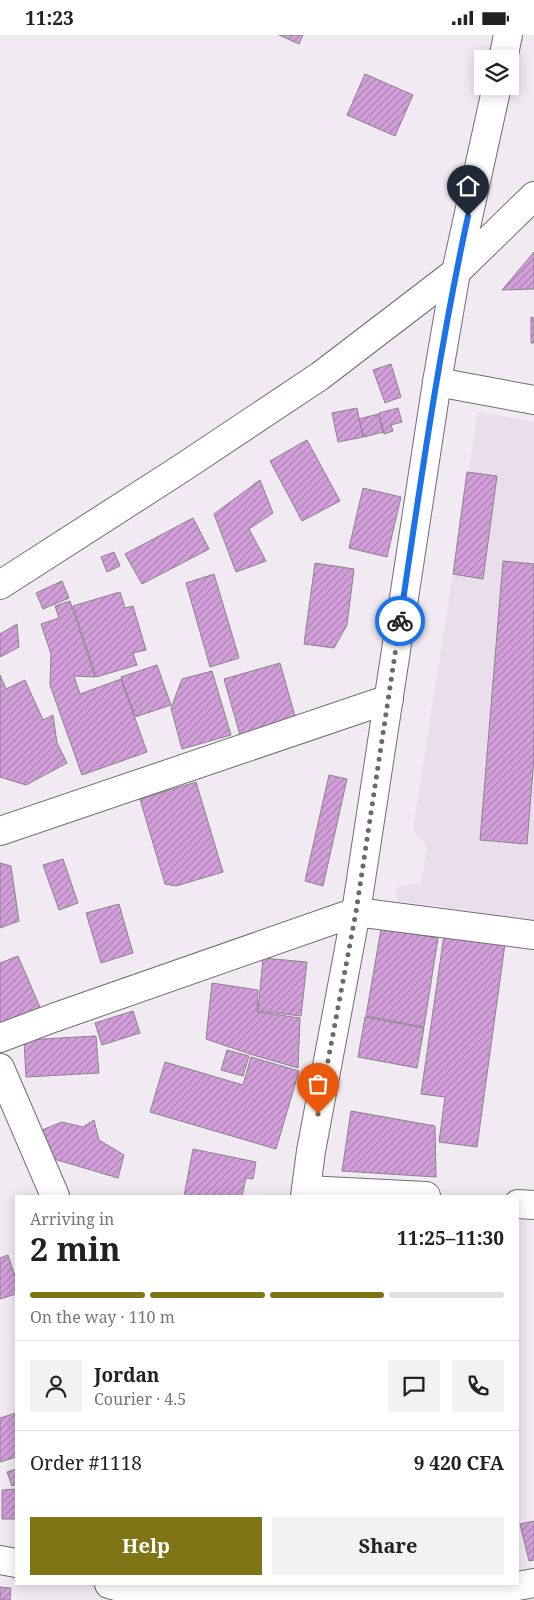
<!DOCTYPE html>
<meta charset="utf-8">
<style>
:root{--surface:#fff;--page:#f2f2f2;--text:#222;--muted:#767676;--line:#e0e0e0;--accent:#7f7416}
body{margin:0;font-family:"Noto Serif",serif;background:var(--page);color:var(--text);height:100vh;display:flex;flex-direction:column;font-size:19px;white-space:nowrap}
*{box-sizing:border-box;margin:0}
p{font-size:16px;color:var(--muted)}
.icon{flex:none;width:28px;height:28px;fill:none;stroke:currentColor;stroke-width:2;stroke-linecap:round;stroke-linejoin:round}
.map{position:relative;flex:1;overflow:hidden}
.drawer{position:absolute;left:15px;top:1160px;width:504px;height:390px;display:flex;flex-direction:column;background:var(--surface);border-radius:0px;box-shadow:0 2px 12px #0003}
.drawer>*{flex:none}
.tools{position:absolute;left:474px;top:15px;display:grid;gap:10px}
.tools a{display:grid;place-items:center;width:45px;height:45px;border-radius:0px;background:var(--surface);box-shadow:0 2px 12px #0003;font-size:25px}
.pin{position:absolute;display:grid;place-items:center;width:42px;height:42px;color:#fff;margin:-51px -21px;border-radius:50% 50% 50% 0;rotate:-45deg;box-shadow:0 0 5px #0007}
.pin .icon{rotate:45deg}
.courier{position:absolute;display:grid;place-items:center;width:50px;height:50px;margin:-25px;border:4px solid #1a73e8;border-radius:50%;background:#fff;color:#222;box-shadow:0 1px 6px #0007}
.headline em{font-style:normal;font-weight:700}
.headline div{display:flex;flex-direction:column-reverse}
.headline{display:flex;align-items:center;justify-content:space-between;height:85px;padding:0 15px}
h1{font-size:32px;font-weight:700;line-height:38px}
.bar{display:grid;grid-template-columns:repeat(4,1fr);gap:8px 5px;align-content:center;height:60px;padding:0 15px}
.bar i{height:6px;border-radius:4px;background:var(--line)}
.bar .active{background:var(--accent)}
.bar p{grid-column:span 4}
.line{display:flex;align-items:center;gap:12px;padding:0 15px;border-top:1px solid var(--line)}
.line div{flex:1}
.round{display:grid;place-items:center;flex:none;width:52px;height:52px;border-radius:0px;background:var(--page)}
.button{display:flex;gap:10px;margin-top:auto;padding:10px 15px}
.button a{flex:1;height:58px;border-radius:0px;background:var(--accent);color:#fff;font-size:20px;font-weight:700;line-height:58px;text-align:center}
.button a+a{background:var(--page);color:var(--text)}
.status{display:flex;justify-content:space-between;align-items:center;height:35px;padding:0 25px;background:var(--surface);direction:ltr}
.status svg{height:14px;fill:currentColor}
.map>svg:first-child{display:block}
.built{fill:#eaddec}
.building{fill:url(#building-hatch);stroke:#8b848c}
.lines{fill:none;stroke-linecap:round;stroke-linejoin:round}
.minor-casing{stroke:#736c74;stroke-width:30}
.tertiary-casing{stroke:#736c74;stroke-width:30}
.secondary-casing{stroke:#736c74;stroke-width:30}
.minor{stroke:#fff;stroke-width:28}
.tertiary{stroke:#fff;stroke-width:28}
.secondary{stroke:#fff;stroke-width:28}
.done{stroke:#6b676c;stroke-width:5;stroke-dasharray:0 9}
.route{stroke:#1a73e8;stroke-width:6}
</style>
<div class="status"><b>11:23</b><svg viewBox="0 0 49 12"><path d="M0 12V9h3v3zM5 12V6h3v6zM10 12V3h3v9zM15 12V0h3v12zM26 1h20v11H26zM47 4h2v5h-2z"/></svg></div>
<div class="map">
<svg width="534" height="1565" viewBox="0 0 534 1565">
<defs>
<pattern id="building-hatch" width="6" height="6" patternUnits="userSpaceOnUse" patternTransform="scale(1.25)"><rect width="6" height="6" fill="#d39fdb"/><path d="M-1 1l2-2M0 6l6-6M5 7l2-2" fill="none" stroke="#ab81b1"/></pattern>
</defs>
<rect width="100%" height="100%" fill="#f2eaf3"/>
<!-- built -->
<polygon class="built" points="478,377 534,387 534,885 398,866 396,853 421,847 427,812 413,795"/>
<!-- building -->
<g class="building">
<polygon points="279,0 303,0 299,9"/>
<polygon points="365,39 413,60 395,101 347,80"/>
<polygon points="534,217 534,254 502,255"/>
<polygon points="531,282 534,283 534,308 531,308"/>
<polygon points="391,329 401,362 385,368 373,335"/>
<polygon points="357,373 363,402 338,407 332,378"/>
<polygon points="398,373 402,387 391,390 393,396 384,399 379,378"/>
<polygon points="378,379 383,397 364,402 359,384"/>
<polygon points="307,405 340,466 302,486 270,426"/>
<polygon points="467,437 497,441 483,544 453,539"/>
<polygon points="260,445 273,478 249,494 266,526 236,537 214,479"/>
<polygon points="363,453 401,462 387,522 349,513"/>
<polygon points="193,483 209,514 142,549 125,519"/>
<polygon points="114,517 120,531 107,537 101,522"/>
<polygon points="503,526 534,529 534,722 527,809 480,805"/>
<polygon points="315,528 354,534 347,590 334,613 304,609"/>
<polygon points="214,539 239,623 210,632 186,548"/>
<polygon points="62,546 69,563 43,574 36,558"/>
<polygon points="120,557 125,573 133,571 146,615 133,618 137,630 96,642 73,571"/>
<polygon points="70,566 95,642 74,641 80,659 121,644 147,717 82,740 50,650 51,619 41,589 59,583 55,571"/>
<polygon points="17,589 19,612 0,622 0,599"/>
<polygon points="280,628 298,692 242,707 224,644"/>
<polygon points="157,630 171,670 135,682 121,642"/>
<polygon points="212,636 231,700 182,714 171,673 182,644"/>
<polygon points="0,640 6,654 25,645 43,685 53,680 57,708 67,728 26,750 0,742"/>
<polygon points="329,740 347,744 323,851 305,846"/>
<polygon points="196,747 223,837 176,851 165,849 140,764"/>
<polygon points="63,824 78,868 59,875 43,830"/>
<polygon points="0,828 11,831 19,886 0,893"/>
<polygon points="119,869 133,918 101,928 86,878"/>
<polygon points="381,894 438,903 424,992 366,981"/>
<polygon points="444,900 505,909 477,1112 439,1107 445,1062 421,1059"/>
<polygon points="18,921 42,977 0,990 0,928"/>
<polygon points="263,923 307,927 301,981 258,976"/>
<polygon points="212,948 258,955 257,977 300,983 298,1033 250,1019 206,1004"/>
<polygon points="133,976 140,998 102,1010 95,988"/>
<polygon points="365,982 424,993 417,1033 358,1022"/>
<polygon points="96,1001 99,1038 26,1042 24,1005"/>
<polygon points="227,1015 249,1021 243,1041 221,1035"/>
<polygon points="251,1022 299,1036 276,1114 150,1077 165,1027 243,1050"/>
<polygon points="351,1076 435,1091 436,1142 342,1136"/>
<polygon points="94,1085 99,1105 124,1120 118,1143 54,1124 42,1095 62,1087 83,1092"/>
<polygon points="193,1114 256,1127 253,1144 246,1143 242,1161 184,1161"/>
<polygon points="8,1220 16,1244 16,1259 0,1264 0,1223"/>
<polygon points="16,1378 16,1422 0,1427 0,1383"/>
<polygon points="16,1434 16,1449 12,1451 7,1437"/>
<polygon points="16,1454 16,1484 2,1484 2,1455"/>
<polygon points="534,1486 534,1525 529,1526 520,1489"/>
<polygon points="175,1549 269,1549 269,1552"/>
<polygon points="0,1552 11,1553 10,1565 0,1565"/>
</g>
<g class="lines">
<defs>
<g id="minor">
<polyline points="437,347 534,365"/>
<polyline points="0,796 389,664"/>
<polyline points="0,1003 53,983 356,877 534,900"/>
<polyline points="0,1033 55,1161"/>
<polyline points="306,1155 426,1161"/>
<polyline points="518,1169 534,1170"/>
<polyline points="0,1525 16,1528"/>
<polyline points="109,1549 163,1564 307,1563 501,1554 534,1548"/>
</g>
<polyline id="tertiary" points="0,550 182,433 320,341 456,237 534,161"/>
<g id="secondary">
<polyline points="503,24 508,0"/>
<polyline points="305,1161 311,1116 356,877 437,347 456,237 497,51"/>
<polyline points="307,1549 307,1565"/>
</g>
</defs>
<!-- minor casing -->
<use href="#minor" class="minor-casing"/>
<!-- tertiary casing -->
<use href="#tertiary" class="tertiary-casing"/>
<!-- secondary casing -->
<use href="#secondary" class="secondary-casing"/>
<!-- minor -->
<use href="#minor" class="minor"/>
<!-- tertiary -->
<use href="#tertiary" class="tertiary"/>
<!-- secondary -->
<use href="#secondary" class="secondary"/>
</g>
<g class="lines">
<!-- done -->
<polyline class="done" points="318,1079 356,877 400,586"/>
<!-- route -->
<path class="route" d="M400,586C420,451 439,315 468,181"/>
</g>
</svg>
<div class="tools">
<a><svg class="icon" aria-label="layers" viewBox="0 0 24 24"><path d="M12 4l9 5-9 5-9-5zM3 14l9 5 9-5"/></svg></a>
</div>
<div class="pin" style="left:318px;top:1079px;background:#ea580c"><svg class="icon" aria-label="bag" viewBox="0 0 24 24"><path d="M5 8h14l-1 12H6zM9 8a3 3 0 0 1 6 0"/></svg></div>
<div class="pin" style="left:468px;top:181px;background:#1f2937"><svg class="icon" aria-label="home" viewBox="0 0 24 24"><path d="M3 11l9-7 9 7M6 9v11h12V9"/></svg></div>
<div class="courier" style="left:400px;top:586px"><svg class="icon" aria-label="bike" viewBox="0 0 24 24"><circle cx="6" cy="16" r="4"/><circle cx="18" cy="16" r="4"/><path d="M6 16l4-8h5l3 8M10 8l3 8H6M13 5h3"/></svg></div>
<section class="drawer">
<div class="headline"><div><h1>2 min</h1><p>Arriving in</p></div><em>11:25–11:30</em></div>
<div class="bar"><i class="active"></i><i class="active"></i><i class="active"></i><i></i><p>On the way · 110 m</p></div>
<div class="line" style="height:90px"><a class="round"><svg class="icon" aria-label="person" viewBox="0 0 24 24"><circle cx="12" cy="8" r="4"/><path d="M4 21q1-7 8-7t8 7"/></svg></a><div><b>Jordan</b><p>Courier · 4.5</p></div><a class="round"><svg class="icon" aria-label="chat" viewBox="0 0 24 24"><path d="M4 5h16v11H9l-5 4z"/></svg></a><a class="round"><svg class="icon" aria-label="phone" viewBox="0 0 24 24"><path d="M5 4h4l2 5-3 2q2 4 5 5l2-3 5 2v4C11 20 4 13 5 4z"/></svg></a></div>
<div class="line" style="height:65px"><div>Order #1118</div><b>9 420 CFA</b></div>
<div class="button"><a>Help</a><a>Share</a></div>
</section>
</div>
